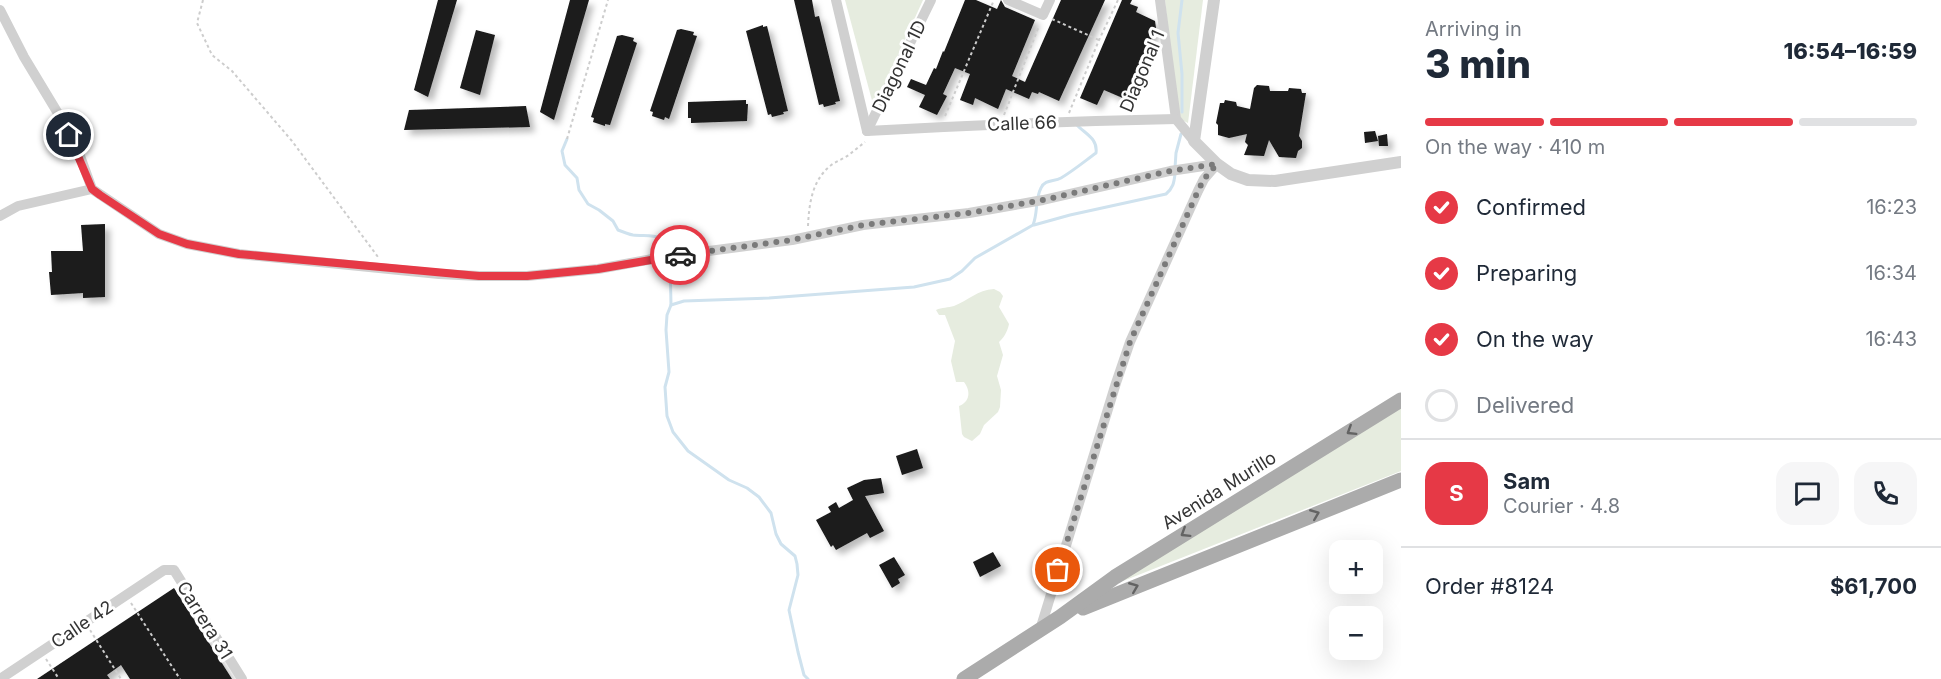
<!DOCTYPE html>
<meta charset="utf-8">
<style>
:root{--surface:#fff;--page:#f6f6f7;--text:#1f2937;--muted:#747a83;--line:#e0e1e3;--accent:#e63946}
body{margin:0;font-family:Inter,sans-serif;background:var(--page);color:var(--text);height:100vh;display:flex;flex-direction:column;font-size:22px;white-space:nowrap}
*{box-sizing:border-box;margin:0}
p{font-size:20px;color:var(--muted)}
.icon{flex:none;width:33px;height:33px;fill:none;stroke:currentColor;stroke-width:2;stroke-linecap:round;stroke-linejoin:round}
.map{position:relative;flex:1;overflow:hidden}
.side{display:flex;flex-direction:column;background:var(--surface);width:540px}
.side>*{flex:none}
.tools{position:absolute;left:1329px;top:540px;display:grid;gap:12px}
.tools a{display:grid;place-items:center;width:54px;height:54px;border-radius:12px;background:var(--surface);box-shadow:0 6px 24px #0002;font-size:30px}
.pin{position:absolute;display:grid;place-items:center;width:51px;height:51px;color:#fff;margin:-26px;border:3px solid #fff;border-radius:50%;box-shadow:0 2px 6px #0007}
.courier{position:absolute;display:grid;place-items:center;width:60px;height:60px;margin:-30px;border:4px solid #e63946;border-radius:50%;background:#fff;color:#222;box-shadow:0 2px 8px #0007}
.overview em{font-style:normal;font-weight:800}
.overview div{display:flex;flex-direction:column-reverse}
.overview{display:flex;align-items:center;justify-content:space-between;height:102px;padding:0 24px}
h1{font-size:39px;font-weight:800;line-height:45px}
.bar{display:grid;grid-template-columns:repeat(4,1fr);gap:9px 6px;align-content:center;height:72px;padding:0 24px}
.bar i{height:8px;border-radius:4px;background:var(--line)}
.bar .active{background:var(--accent)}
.bar p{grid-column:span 4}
.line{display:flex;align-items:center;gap:15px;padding:0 24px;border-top:2px solid var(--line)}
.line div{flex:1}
.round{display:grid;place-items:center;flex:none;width:63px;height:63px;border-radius:18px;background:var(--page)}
ol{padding:0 24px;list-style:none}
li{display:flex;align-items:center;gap:18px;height:66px}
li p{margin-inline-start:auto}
li .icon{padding:6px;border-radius:50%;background:var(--accent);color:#fff;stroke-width:4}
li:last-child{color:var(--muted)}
li i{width:33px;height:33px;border:3px solid var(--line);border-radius:50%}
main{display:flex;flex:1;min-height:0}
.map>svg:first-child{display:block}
.green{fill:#e6ecdf}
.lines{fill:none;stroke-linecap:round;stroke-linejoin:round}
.stream{stroke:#cfe2ee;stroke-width:3}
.building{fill:#1a1a1a;filter:url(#shadow)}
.path{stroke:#cdcdcd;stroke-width:2;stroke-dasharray:3 3;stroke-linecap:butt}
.minor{stroke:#d0d0d0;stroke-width:10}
.tertiary{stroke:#d0d0d0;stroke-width:12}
.primary{stroke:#ababab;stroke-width:15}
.oneway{stroke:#636363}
.done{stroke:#7a7a7a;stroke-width:6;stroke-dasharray:0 10.8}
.route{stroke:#e63946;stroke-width:8}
.labels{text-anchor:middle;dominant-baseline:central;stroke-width:6;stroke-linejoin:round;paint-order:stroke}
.street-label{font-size:18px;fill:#333;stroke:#fff}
</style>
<main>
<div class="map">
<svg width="1401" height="679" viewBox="0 0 1401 679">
<defs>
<filter id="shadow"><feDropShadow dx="5" dy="5" stdDeviation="3" flood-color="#0004"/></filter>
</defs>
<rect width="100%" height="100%" fill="#fff"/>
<!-- green -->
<g class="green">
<polygon points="845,0 923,0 874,108"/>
<polygon points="1165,0 1203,0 1188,123 1178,118"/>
<path d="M994,289L1000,292L1003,296L999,307L1009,324C1008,330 1004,338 999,342L1003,355L997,376L1001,390L1000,407L998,412L984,425L980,434L972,441L964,437L962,434L959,406C970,402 971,391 964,382H956L951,361L955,341L945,315H939L936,310C942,307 948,308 954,306C969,300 977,290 994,289Z"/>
<polygon points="1401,408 1401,471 1118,583"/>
</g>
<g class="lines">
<!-- stream -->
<g class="stream">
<polyline points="1182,0 1178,33 1182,74 1182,112"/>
<path d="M567,139L562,151L565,165L577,178L579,190L588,204L599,210L613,221L618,230C623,232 628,234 633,235C648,237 667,231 669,253"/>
<polyline points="1175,168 1176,153 1181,134"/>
<path d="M1034,225L1070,215L1166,194C1173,188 1174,183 1175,174"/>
<polyline points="670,259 671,305 667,315 666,330 669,372 665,387 667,416 673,432 688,451 729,480 747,488 759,497 771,513 776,534 781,544 795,556 797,564 798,575 789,610 798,652 804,675 808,679"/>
<path d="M671,305L684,301L769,298L914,287L950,279L962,271L975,258L1033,225C1038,213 1035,199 1041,188C1045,179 1054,182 1061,178C1073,171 1085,161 1096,153C1098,138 1085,134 1076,124"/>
</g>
</g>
<!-- building -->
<g class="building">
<polygon points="438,0 457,0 428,97 414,90"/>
<polygon points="570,0 589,0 554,120 540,112"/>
<polygon points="794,0 812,0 815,17 819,16 840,101 835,102 836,104 824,107 823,104 819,105"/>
<polygon points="965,0 976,0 997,9 1001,0 1005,7 1035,20 1012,76 1025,82 1061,0 1105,0 1059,101 1039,92 1038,94 1032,92 1029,99 1006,89 998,109 975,98 973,105 960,100 970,74 955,68 943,94 947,96 937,115 919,107 925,95 907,87 911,79 926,85 934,68 936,69 943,51 944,52"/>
<polygon points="1122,0 1132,0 1130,4 1138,7 1136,12 1155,21 1156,28 1125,99 1104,90 1097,105 1080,98"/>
<polygon points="763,25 763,27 767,26 788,111 783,112 784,114 772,117 771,114 768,115 746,31"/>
<polygon points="681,29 694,32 693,35 697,36 669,119 665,117 664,120 652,116 653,112 650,111 677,30"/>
<polygon points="476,30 495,35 480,95 460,88"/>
<polygon points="622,35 634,38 633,41 637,43 610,125 605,124 605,126 593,122 594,118 591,117 617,36"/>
<polygon points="1257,85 1269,86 1270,91 1288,91 1289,88 1301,89 1302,93 1306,93 1299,136 1302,141 1302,148 1298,151 1296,158 1279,157 1269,140 1264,156 1244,155 1248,145 1245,142 1247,134 1229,138 1218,135 1218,125 1216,123 1220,103 1224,103 1225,100 1236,102 1237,106 1250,109 1254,88"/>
<polygon points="746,100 746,104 748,104 747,121 691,123 691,118 688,118 688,102"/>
<polygon points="526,106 530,127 404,130 409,110"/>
<polygon points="1375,131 1378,141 1365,143 1364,132"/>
<polygon points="1387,134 1388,146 1379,146 1378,136"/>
<polygon points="105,224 105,297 83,298 83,293 51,295 49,272 52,272 51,251 83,251 81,225"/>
<polygon points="917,449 923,468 902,475 896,456"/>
<polygon points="881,478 884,493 865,496 884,531 870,538 867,533 836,550 833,545 831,547 816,520 831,512 828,507 836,502 839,508 853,500 847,488 864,480"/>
<polygon points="993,552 1001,566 980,577 973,562"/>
<polygon points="894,557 905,575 898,579 900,583 892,588 879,565"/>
<polygon points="174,588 232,679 130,679 121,665 107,675 110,679 37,679"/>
</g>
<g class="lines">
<!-- path -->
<g class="path">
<polyline points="203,0 197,23 212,55 232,71 292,141 378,257"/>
<polyline points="1052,19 1099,40"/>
<polyline points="1125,109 1154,40"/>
<polyline points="1069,113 1099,40 1118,0"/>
<polyline points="1004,115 1039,26"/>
<polyline points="945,116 994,0"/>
<polyline points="567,139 608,0"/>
<path d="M808,226C809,204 812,181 830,166C836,161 844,159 850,154C855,150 860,146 865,142"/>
<polyline points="131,603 180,679"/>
<polyline points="90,630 121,679"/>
<polyline points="46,659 59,679"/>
</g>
<!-- minor -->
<g class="minor">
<polyline points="836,0 867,131"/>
<polyline points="1008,0 1043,15 1050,0"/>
<polyline points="1160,0 1176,119 1194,141"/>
<polyline points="0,10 24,57 62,120 80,156 92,189 159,234 187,244 239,254 439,274 479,276 527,276 598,269 663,257 792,240 863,225 969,213 1043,200 1170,171 1217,164"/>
<path d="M867,131C970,125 1073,121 1176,119"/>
<polyline points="867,131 931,0"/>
<polyline points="0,216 18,206 92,189"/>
<polyline points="1040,630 1116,383 1130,342 1198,191 1204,179 1217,164"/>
<polyline points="0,679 164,570 174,570 242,679"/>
</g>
<!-- tertiary -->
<polyline class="tertiary" points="1214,0 1194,141 1217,164 1231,174 1248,180 1275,181 1401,162"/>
<!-- primary -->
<g class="primary">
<polyline points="1083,608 1401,480"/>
<polyline points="964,679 1060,617 1115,577 1401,400"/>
</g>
</g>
<!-- one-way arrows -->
<defs><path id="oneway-chevron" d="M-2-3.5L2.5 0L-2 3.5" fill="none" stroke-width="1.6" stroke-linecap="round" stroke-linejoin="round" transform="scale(1.5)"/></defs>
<g class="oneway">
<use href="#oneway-chevron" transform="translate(1351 431) rotate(148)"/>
<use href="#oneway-chevron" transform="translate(1315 514) rotate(-22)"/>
<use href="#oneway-chevron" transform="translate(1185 533) rotate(148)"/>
<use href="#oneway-chevron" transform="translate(1134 587) rotate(-22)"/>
</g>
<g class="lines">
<!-- done -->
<polyline class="done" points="680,255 792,240 863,225 969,213 1043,200 1170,171 1217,164 1204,179 1198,191 1130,342 1058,570"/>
<!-- route -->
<polyline class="route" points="69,135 92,189 100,195 159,234 187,244 239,254 479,276 527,276 598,269 680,255"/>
</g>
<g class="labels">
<!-- street labels -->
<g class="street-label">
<text transform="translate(899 66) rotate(-64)">Diagonal 1D</text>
<text transform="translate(1142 71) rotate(-67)">Diagonal 1</text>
<text transform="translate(1022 123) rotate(-2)">Calle 66</text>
<text transform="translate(1219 490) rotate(-32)">Avenida Murillo</text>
<text transform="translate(205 620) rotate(58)">Carrera 31</text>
<text transform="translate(82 624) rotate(-34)">Calle 42</text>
</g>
</g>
</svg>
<div class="tools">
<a>+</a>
<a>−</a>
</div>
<div class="pin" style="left:1058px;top:570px;background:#ea580c"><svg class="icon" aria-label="bag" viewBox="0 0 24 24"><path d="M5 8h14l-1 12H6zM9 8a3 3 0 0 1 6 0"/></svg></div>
<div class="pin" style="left:69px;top:135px;background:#1f2937"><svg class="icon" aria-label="home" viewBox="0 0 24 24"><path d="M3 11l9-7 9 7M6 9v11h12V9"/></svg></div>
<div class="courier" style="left:680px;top:255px"><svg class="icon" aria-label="car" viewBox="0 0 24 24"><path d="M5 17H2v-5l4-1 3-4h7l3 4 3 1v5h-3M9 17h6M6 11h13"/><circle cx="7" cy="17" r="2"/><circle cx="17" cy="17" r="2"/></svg></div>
</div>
<section class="side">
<div class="overview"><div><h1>3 min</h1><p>Arriving in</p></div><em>16:54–16:59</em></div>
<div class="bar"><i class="active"></i><i class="active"></i><i class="active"></i><i></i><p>On the way · 410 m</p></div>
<ol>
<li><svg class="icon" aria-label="check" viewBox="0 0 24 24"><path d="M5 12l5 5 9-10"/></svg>Confirmed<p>16:23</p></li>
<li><svg class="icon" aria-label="check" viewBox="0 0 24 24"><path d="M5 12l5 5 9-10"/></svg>Preparing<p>16:34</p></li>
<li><svg class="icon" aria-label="check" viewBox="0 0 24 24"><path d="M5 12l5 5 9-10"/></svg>On the way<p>16:43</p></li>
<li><i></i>Delivered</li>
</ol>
<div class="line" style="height:108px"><b class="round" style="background:var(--accent);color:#fff">S</b><div><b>Sam</b><p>Courier · 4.8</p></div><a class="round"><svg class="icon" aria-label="chat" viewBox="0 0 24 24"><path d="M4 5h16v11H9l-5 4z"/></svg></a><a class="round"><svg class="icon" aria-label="phone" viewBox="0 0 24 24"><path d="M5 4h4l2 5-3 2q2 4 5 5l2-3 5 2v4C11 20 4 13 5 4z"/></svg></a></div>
<div class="line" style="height:78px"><div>Order #8124</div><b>$61,700</b></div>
</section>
</main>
